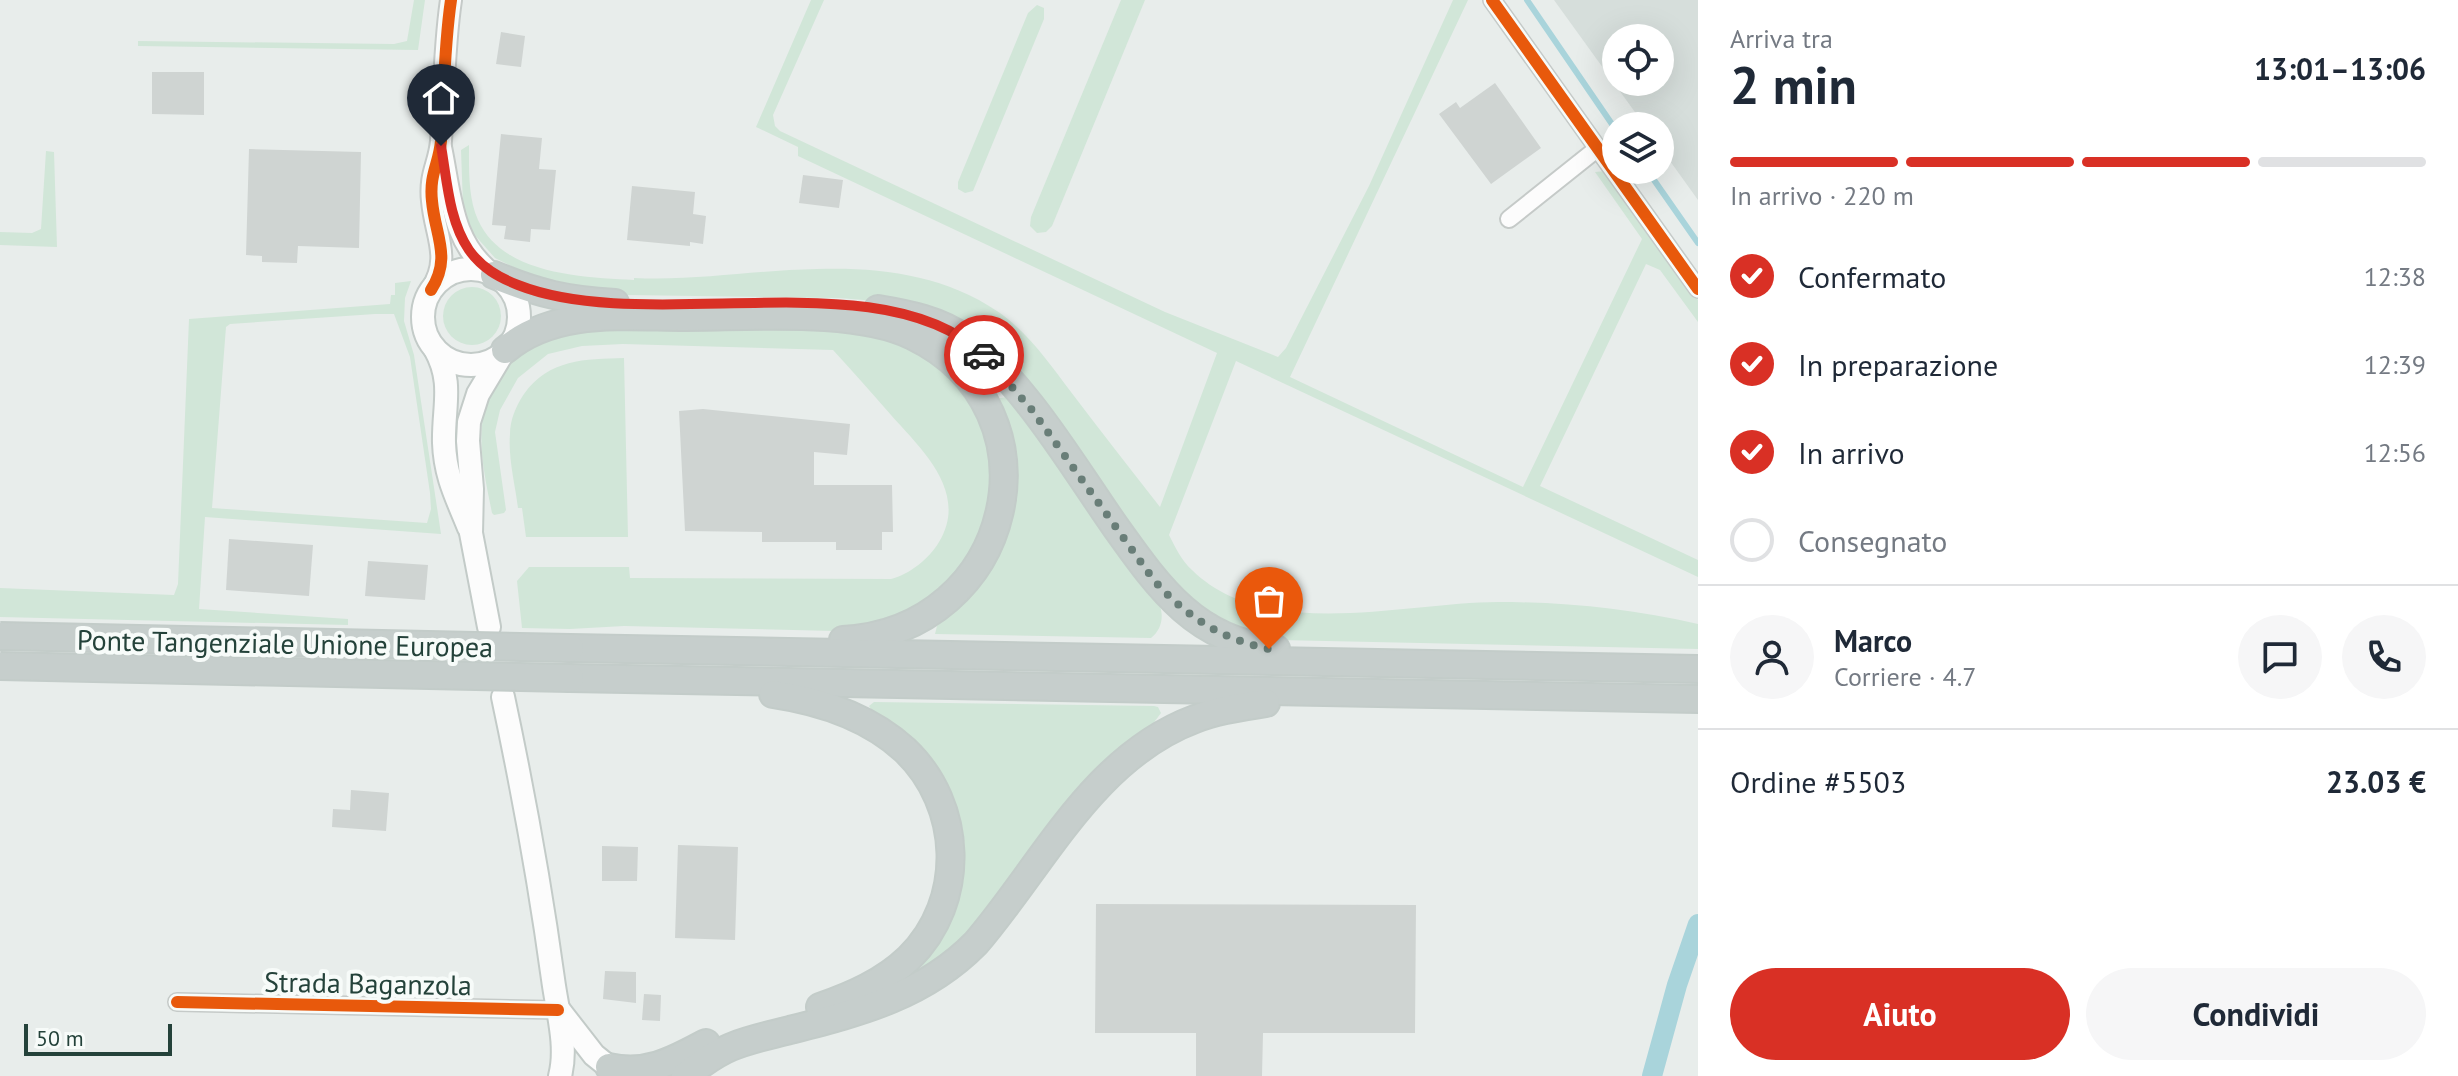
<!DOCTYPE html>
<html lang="it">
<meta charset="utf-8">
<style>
:root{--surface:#fff;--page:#f6f6f7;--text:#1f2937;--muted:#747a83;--line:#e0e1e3;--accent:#d93025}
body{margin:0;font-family:"PT Sans",sans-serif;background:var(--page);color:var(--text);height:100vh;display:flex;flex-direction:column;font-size:30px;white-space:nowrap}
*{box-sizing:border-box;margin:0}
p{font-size:26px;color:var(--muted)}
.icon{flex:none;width:44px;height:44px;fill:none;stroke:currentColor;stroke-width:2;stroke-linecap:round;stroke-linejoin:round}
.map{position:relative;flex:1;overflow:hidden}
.panel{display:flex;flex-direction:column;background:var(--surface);width:760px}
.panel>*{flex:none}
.fabs{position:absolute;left:1602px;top:24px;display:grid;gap:16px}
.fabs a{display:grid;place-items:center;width:72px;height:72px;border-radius:50%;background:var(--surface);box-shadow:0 8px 32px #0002;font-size:40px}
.scale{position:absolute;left:24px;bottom:20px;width:148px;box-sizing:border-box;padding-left:8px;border:4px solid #24423a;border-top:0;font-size:22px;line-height:28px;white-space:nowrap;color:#24423a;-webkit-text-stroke:6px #f7fbf9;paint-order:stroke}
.pin{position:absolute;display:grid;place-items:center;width:68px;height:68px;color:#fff;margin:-82px -34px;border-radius:50% 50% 50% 0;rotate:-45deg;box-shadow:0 0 8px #0007}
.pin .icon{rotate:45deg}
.courier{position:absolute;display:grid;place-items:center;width:80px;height:80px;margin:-40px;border:6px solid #d93025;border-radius:50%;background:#fff;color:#222;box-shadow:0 2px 10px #0007}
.summary em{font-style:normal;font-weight:800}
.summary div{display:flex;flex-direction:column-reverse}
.summary{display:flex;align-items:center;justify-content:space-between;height:136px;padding:0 32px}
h1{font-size:52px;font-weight:800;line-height:60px}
.bar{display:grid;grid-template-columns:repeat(4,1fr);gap:12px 8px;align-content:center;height:96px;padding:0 32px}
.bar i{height:10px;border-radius:6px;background:var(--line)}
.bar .current{background:var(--accent)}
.bar p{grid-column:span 4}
.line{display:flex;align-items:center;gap:20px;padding:0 32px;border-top:2px solid var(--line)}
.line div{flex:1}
.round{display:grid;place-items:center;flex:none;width:84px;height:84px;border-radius:42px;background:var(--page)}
ol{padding:0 32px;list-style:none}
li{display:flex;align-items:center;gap:24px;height:88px}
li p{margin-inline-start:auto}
li .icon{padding:8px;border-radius:50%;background:var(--accent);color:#fff;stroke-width:4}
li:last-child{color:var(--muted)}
li i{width:44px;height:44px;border:4px solid var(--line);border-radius:50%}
.cta{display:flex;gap:16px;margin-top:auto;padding:16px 32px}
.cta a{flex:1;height:92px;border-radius:48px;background:var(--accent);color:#fff;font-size:32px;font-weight:800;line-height:92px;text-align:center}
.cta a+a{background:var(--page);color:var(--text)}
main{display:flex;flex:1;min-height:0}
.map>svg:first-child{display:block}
.built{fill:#d6dedb;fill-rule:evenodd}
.green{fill:#d1e6d8;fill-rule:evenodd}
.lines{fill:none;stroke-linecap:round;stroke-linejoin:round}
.stream{stroke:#a9d4db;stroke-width:6}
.canal{stroke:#a9d4db;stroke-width:20}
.building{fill:#cfd4d2}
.minor-casing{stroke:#c5cac8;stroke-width:20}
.tertiary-casing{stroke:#c5cac8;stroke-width:24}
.secondary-casing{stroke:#c3cbc8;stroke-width:26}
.trunk-casing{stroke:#c3ccc9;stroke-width:30}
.minor{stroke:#fcfcfc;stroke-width:16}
.tertiary{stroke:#fcfcfc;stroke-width:20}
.secondary{stroke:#fcfcfc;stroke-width:22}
.trunk{stroke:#c6cecc;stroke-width:26}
.trunk-bridge-casing{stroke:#c3ccc9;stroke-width:30;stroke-linecap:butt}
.trunk-bridge{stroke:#c6cecc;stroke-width:26}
.cycleway-casing{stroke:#f7fbf9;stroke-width:17}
.cycleway{stroke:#e8590c;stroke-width:12}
.done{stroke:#697e78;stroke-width:8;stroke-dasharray:0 14.4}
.route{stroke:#d93025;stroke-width:10}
.labels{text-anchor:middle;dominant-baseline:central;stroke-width:8;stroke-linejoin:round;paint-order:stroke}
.street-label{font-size:28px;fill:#24423a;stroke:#f7fbf9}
</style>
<main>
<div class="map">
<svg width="1698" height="1076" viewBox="0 0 1698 1076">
<rect width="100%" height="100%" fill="#e8edeb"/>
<!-- built -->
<path class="built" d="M1554,0H1698V200L1660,147V126H1645ZM1616,38H1660V82H1616Z"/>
<!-- green -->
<g class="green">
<polygon points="414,0 425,0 418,50 138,46 138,41 394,44 407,41"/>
<path d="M811,0H824L773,115L775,126L780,131L1165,312L1278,357L1286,348L1369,186L1453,0H1468L1290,377L1523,487L1642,239L1595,172L1605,171L1698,300V322L1660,270L1646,264L1540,486L1698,560V577L1236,361L1169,535C1175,547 1182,561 1192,570C1266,643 1406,602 1498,602C1566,602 1632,609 1698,624V649L1279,640L1223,626L1181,596L1023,382L888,302L839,298L628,295L570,288L533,277L495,258L472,232L463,206L461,150L469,145C469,169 468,198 478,220C503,275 582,277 634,280V278C696,281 755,270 817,269C880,267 944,275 997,311C1027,331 1049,363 1071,392C1100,430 1130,469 1160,507L1217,353L798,156V147L756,127Z"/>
<polygon points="1121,0 1145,0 1052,226 1046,232 1037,233 1030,226 1031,217"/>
<polygon points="1037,5 1044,8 1044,19 973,191 965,193 958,189 958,182 1028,13"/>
<polygon points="46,151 54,152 57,247 0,245 0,232 32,233 41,229"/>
<path d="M411,281L405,298L404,321L414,355L441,534L205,517L199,609L348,619V625L0,617V588L174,595L178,584L189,319L390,304L391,295H395V283ZM375,314H394L410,357L430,493L431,509L427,523L212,508L226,327L230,324Z"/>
<circle cx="472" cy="316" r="29"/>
<path d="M616,326L841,327L924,350L969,395L989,443L993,499L960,575L896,621L835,631L624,626L570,629L522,628L517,581L529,567H629L630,578L891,579C910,574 929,559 939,542C969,492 922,450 891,415C872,393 853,372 833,350L623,344L582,346L548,354L518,378L500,410L495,432L506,510L504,513L494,515L492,513C481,457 468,407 513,361C522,352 536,340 548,337C570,331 594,330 616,326Z"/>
<path d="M624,358L628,537H526L522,508H518C515,484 508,458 510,434C510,420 516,406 524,394C549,359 585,359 624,358Z"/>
<path d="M1008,397L1160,606C1164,618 1161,630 1151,638L935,634L937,626L968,597L987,573L1010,520L997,403L1000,398Z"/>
<path d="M874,702L1154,706L1158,707L1161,713L1152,725L1118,753L955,950L919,971C929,953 944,938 952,919C978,861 964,791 920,746C906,731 889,720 871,709L869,706Z"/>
</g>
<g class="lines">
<!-- stream -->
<g class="stream">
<polyline points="1527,0 1616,130"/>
<polyline points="1647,170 1698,243"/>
</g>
<!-- canal -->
<polyline class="canal" points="1652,1076 1677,985 1698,924"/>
</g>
<!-- building -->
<g class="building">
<polygon points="501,32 525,36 521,67 496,64"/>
<polygon points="152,72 204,72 204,115 152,114"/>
<polygon points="1495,83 1541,148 1491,184 1439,114 1456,102 1460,108"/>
<polygon points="501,134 542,138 539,169 556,170 550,230 531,229 530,242 504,239 506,226 492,225"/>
<polygon points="249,149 361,152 359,248 298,246 297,263 262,262 262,256 246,255"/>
<polygon points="803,175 843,180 839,208 799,203"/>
<polygon points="632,186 695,192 693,214 706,216 703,244 690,242 690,246 627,240"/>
<polygon points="703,409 850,424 847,455 814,452 814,485 892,485 893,532 882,532 882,550 836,550 836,542 762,542 762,532 685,531 679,411"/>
<polygon points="229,539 313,545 309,596 226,590"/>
<polygon points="368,561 428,565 425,600 365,596"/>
<polygon points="351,790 389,793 386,831 332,827 333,809 350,810"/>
<polygon points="678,845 738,847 735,940 675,938"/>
<polygon points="602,846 638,847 637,881 602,881"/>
<polygon points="1096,904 1416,905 1415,1033 1263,1033 1262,1076 1196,1076 1196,1033 1095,1033"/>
<polygon points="605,971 636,972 636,1003 603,999"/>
<polygon points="644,994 661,995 660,1021 642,1020"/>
</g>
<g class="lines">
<defs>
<g id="minor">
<polyline points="1492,0 1698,289"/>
<polyline points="1509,219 1598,148"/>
<polyline points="177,1002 558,1010"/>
</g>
<g id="tertiary">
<path d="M441,147C451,194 451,244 494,275"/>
<path d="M431,290C452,257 435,236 432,201C429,174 439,164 441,141C444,94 444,47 451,0"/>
</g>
<g id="secondary">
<circle cx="471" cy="317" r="48"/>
<path d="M435,349C454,383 443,407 444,443C445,476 457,498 469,528"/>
<polyline points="489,627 471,533 472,489 468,441 469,422 478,394 502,354"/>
<path d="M503,697C523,791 540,884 553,979C557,1010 568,1046 560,1076"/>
<polyline points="559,1010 594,1055 609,1067"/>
</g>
<g id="trunk">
<path d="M494,275C539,294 567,300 615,303"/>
<path d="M878,309C908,314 939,320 964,338C1022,378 1076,471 1117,529C1159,588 1197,642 1276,649"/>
<path d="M505,350C555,308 624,317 685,317C750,317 856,308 913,336C1065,410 1015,631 843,640"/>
<polyline points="570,648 1698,669"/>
<polyline points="570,678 1698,699"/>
<path d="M773,694C820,701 869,717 905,750C963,805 967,901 909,958C884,982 852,996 820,1007"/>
<path d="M609,1067C647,1076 674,1060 706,1043"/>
<path d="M685,1076C700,1065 714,1054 731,1047C750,1039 771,1035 790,1030C860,1012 924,996 976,943C1043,865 1093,757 1195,719C1218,710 1242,707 1266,703"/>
</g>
</defs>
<!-- minor casing -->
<use href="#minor" class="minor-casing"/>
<!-- tertiary casing -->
<use href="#tertiary" class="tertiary-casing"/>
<!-- secondary casing -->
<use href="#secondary" class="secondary-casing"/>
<!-- trunk casing -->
<use href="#trunk" class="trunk-casing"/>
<!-- minor -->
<use href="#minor" class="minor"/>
<!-- tertiary -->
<use href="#tertiary" class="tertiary"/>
<!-- secondary -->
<use href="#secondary" class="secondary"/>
<!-- trunk -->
<use href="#trunk" class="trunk"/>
<defs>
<g id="trunk-bridge">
<polyline points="0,636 570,648"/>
<polyline points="0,666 570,678"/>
</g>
</defs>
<!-- trunk-bridge casing -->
<use href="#trunk-bridge" class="trunk-bridge-casing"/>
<!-- trunk-bridge -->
<use href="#trunk-bridge" class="trunk-bridge"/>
<defs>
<g id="cycleway">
<polyline points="1492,0 1698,289"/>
<path d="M431,290C452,257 435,236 432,201C429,174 439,164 441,141C444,94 444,47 451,0"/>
<polyline points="177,1002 558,1010"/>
</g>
</defs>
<!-- cycleway casing -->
<use href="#cycleway" class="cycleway-casing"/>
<!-- cycleway -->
<use href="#cycleway" class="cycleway"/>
</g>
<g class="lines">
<!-- done -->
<path class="done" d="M984,355L1032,410L1153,579C1185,616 1221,639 1269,649"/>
<!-- route -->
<path class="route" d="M441,146C447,180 449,221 469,250C482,268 498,277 518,285C650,337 880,257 984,355"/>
</g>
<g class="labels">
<!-- street labels -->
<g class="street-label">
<text transform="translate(285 643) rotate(1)">Ponte Tangenziale Unione Europea</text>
<text transform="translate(368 983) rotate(1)">Strada Baganzola</text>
</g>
</g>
</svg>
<div class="fabs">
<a><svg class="icon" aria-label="locate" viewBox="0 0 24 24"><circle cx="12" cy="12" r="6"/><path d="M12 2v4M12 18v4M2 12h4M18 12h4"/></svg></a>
<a><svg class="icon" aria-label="layers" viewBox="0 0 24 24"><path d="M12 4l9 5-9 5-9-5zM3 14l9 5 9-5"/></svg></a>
</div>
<div class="scale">50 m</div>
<div class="pin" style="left:1269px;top:649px;background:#ea580c"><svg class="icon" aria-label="bag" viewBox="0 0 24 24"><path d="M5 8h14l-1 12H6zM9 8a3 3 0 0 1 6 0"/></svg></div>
<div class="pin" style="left:441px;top:146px;background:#1f2937"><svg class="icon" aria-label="home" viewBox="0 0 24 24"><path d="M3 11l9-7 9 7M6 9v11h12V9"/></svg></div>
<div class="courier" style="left:984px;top:355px"><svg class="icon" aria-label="car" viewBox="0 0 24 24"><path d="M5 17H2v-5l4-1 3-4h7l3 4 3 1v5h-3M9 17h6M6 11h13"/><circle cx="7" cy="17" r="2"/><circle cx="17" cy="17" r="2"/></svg></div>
</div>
<section class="panel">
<div class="summary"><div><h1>2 min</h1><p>Arriva tra</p></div><em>13:01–13:06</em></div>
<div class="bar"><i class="current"></i><i class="current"></i><i class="current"></i><i></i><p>In arrivo · 220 m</p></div>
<ol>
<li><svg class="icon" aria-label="check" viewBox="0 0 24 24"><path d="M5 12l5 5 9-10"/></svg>Confermato<p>12:38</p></li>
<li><svg class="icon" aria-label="check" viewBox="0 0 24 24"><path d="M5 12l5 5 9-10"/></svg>In preparazione<p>12:39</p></li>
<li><svg class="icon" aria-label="check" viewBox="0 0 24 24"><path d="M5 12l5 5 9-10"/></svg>In arrivo<p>12:56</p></li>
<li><i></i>Consegnato</li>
</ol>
<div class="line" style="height:144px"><a class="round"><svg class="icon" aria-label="person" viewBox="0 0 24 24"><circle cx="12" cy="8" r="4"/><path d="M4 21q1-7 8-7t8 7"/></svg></a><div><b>Marco</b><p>Corriere · 4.7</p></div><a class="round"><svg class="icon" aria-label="chat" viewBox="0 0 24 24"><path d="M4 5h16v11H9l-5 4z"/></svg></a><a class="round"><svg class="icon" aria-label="phone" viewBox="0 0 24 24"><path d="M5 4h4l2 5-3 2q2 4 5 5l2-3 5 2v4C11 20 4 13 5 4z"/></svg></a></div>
<div class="line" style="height:104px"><div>Ordine #5503</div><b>23.03 €</b></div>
<div class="cta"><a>Aiuto</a><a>Condividi</a></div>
</section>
</main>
